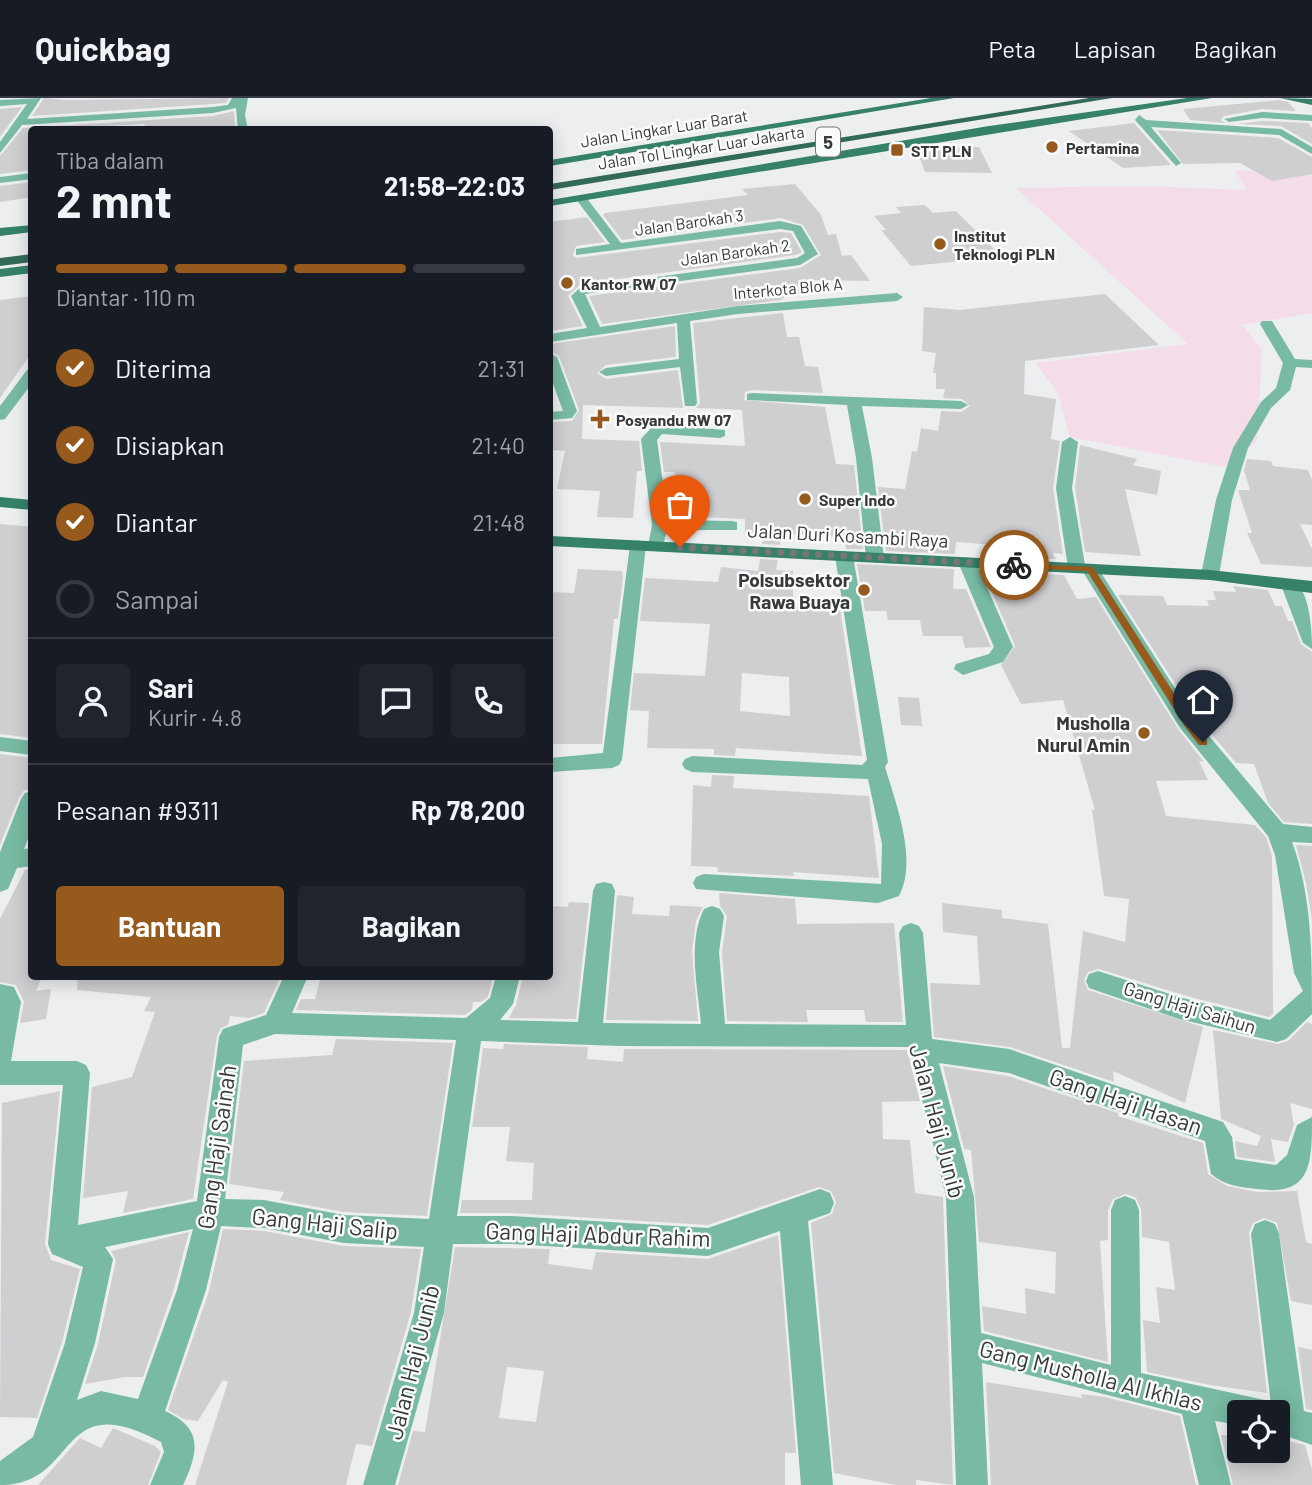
<!DOCTYPE html>
<html lang="id">
<meta charset="utf-8">
<style>
:root{--surface:#171b24;--page:#20242c;--text:#f1f3f6;--muted:#9ea1a6;--line:#363941;--accent:#975a1d}
body{margin:0;font-family:Barlow,sans-serif;background:var(--page);color:var(--text);height:100vh;display:flex;flex-direction:column;font-size:26px;white-space:nowrap}
*{box-sizing:border-box;margin:0}
p{font-size:23px;color:var(--muted)}
.icon{flex:none;width:38px;height:38px;fill:none;stroke:currentColor;stroke-width:2;stroke-linecap:round;stroke-linejoin:round}
.map{position:relative;flex:1;overflow:hidden}
.side{position:absolute;left:28px;top:28px;width:525px;height:854px;display:flex;flex-direction:column;background:var(--surface);border-radius:7px;box-shadow:0 4px 18px #0003}
.side>*{flex:none}
.fabs{position:absolute;left:1227px;top:1302px;display:grid;gap:14px}
.fabs a{display:grid;place-items:center;width:63px;height:63px;border-radius:7px;background:var(--surface);box-shadow:0 4px 18px #0003;font-size:35px}
.pin{position:absolute;display:grid;place-items:center;width:60px;height:60px;color:#fff;margin:-72px -30px;border-radius:50% 50% 50% 0;rotate:-45deg;box-shadow:0 0 7px #0007}
.pin .icon{rotate:45deg}
.courier{position:absolute;display:grid;place-items:center;width:70px;height:70px;margin:-35px;border:5px solid #975a1d;border-radius:50%;background:#fff;color:#222;box-shadow:0 2px 9px #0007}
.summary em{font-style:normal;font-weight:700}
.summary div{display:flex;flex-direction:column-reverse}
.summary{display:flex;align-items:center;justify-content:space-between;height:119px;padding:0 28px}
h1{font-size:46px;font-weight:700;line-height:52px}
.bar{display:grid;grid-template-columns:repeat(4,1fr);gap:10px 7px;align-content:center;height:84px;padding:0 28px}
.bar i{height:9px;border-radius:5px;background:var(--line)}
.bar .active{background:var(--accent)}
.bar p{grid-column:span 4}
.line{display:flex;align-items:center;gap:18px;padding:0 28px;border-top:2px solid var(--line)}
.line div{flex:1}
.round{display:grid;place-items:center;flex:none;width:74px;height:74px;border-radius:7px;background:var(--page)}
ol{padding:0 28px;list-style:none}
li{display:flex;align-items:center;gap:21px;height:77px}
li p{margin-inline-start:auto}
li .icon{padding:7px;border-radius:50%;background:var(--accent);color:#fff;stroke-width:4}
li:last-child{color:var(--muted)}
li i{width:38px;height:38px;border:4px solid var(--line);border-radius:50%}
.cta{display:flex;gap:14px;margin-top:auto;padding:14px 28px}
.cta a{flex:1;height:80px;border-radius:7px;background:var(--accent);color:#fff;font-size:28px;font-weight:700;line-height:80px;text-align:center}
.cta a+a{background:var(--page);color:var(--text)}
header{display:flex;align-items:center;gap:42px;box-sizing:border-box;height:98px;padding:0 35px;background:var(--surface);border-bottom:2px solid var(--line)}
header strong{font-size:33px}
nav{display:flex;gap:38px;margin-inline-start:auto;font-size:24px}
.map>svg:first-child{display:block}
.industrial{fill:#f4dce8}
.building{fill:#cfcfd2;fill-rule:evenodd}
.lines{fill:none;stroke-linecap:round;stroke-linejoin:round}
.minor{fill:#78baa3;fill-rule:evenodd}
.major{fill:#35816a;fill-rule:evenodd}
.highway{fill:#326a58;fill-rule:evenodd}
.route{fill:#975a1d}
.done{stroke:#767878;stroke-width:7;stroke-dasharray:0 12.6}
.poi-dot{fill:#975a1d;stroke:#f9fbfd;stroke-width:2.5}
.labels{text-anchor:middle;dominant-baseline:central;stroke-width:5;stroke-linejoin:round;paint-order:stroke}
.far-street-label{font-size:16px;fill:#373838;stroke:#f9fbfd}
.far-poi-label{font-size:16px;font-weight:bold;fill:#373838;stroke:#f9fbfd;text-anchor:start}
.shield{fill:#f9fbfd;stroke:#717273;stroke-width:2}
.shield-label{font-size:18px;font-weight:bold;fill:#373838}
.street-label{font-size:19px;fill:#373838;stroke:#f9fbfd}
.poi-label{font-size:19px;font-weight:bold;fill:#373838;stroke:#f9fbfd;text-anchor:end}
.near-street-label{font-size:23px;fill:#373838;stroke:#f9fbfd}
</style>
<header>
<strong>Quickbag</strong>
<nav><a>Peta</a><a>Lapisan</a><a>Bagikan</a></nav>
</header>
<div class="map">
<svg width="1312" height="1387" viewBox="0 0 1312 1387">
<rect width="100%" height="100%" fill="#eceef0"/>
<!-- industrial -->
<polygon class="industrial" points="1312,71 1312,215 1242,227 1262,252 1257,343 1225,369 1070,339 1058,295 1035,265 1188,246 1016,90 1141,88 1247,92 1235,73"/>
<!-- building -->
<g class="building">
<polygon points="44,0 65,2 229,0 226,5 213,6 32,18"/>
<polygon points="1279,2 1288,4 1296,13 1262,11 1224,18 1221,22 1225,25 1190,22 1183,11"/>
<polygon points="22,9 0,39 0,11"/>
<polygon points="234,13 235,32 143,32 145,26 32,32 32,72 0,76 0,58 23,30 213,18"/>
<polygon points="1262,23 1308,25 1312,30 1312,46 1281,28 1238,26"/>
<polygon points="1134,25 1171,67 1123,70 1069,33"/>
<polygon points="1157,32 1278,40 1312,59 1312,76 1272,83 1240,65 1183,66"/>
<polygon points="963,49 979,49 992,75 925,74 918,55"/>
<polygon points="32,84 32,99 0,104 0,88"/>
<polygon points="795,86 821,117 828,137 836,136 842,158 851,157 870,183 806,182 815,194 787,197 781,202 602,226 589,198 800,170 821,157 803,127 781,120 622,142 603,117 605,115 748,97 742,91"/>
<polygon points="925,107 933,115 956,113 1002,159 911,168 881,132 886,132 874,118 901,115 896,109"/>
<polygon points="587,119 605,144 576,148 573,157 576,160 780,134 791,135 802,154 796,157 581,186 568,198 583,228 550,233 550,124"/>
<polygon points="1105,196 1159,247 1025,263 1024,296 1056,301 1051,341 1060,343 1053,390 1063,456 1053,455 1056,461 1000,459 994,447 956,444 955,456 886,453 878,389 905,391 912,353 917,354 921,330 938,333 941,313 961,314 970,308 962,301 943,300 945,291 936,291 936,275 933,275 936,255 922,253 924,209 960,212"/>
<polygon points="32,198 32,254 0,300 0,202"/>
<polygon points="783,215 787,239 799,239 805,268 818,269 823,295 751,292 745,294 744,302 825,309 836,366 854,367 863,451 846,451 845,439 781,436 780,447 762,446 764,435 745,434 745,421 670,418 675,374 664,374 660,344 745,348 742,312 696,310 700,305 693,225"/>
<polygon points="675,228 676,259 606,267 597,275 606,281 678,272 683,310 583,307 582,341 639,343 642,373 637,373 633,420 597,419 600,393 557,391 565,353 550,352 550,324 572,323 579,312 559,258 550,252 550,246"/>
<polygon points="1080,347 1137,361 1133,367 1161,373 1157,397 1125,391 1141,458 1085,454 1075,390"/>
<polygon points="1247,361 1271,363 1273,368 1308,372 1312,382 1312,427 1300,426 1312,451 1312,469 1261,466 1247,435 1252,435 1238,392 1250,392 1244,372"/>
<polygon points="0,426 32,429 32,640 0,636"/>
<path d="M760,461L778,462L776,472L793,473V508L840,510L862,658L736,650L735,658L714,657V651L647,650L649,613L630,612L634,575L705,578L710,526L640,523L645,480L718,484L721,469L758,473ZM742,575L789,579L790,618L740,613Z"/>
<polygon points="857,466 954,471 953,491 966,491 991,549 965,550 962,538 923,538 920,522 888,522 886,513 865,513"/>
<polygon points="578,471 622,473 623,479 618,521 614,521 602,646 550,646 550,494 574,495"/>
<polygon points="1007,474 1064,477 1077,501 1096,499 1178,631 1204,664 1199,663 1208,682 1156,683 1166,718 1255,727 1266,739 1272,758 1273,916 1269,919 1210,904 1210,902 1209,904 1180,896 1099,871 1088,874 1084,882 1088,892 1203,929 1185,1005 1113,973 1114,984 1010,949 934,939 930,885 980,887 977,838 943,834 942,805 1002,812 1002,820 1048,826 1062,950 1070,950 1083,833 1125,844 1129,801 1104,798 1092,711 1095,712 1063,602 1021,606 1001,567 1015,548 990,490 1015,490"/>
<polygon points="1233,488 1268,492 1275,508 1282,508 1288,523 1292,523 1301,546 1312,554 1312,726 1284,724 1268,705 1254,666 1236,665 1196,618 1118,497 1163,498 1167,507 1209,508 1207,502 1216,502 1213,493 1236,494"/>
<polygon points="898,599 919,600 922,628 901,627"/>
<polygon points="0,656 32,660 32,691 24,692 19,700 0,747"/>
<polygon points="712,677 734,678 733,690 869,698 879,780 793,774 794,778 718,774 717,769 691,768 693,687 711,689"/>
<polygon points="1296,747 1312,748 1312,822 1306,785"/>
<polygon points="32,771 32,878 42,878 36,893 51,891 46,921 20,925 24,904 16,887 0,884 0,821 25,772"/>
<polygon points="719,795 795,801 797,826 894,825 903,924 866,924 864,912 806,912 808,924 727,923 722,854 727,818 720,808"/>
<polygon points="617,797 634,799 632,816 669,818 670,807 703,809 696,823 692,853 698,923 606,922"/>
<polygon points="569,804 589,805 576,921 509,920 516,907 523,878 550,878 550,808 568,809"/>
<polygon points="78,878 281,878 264,915 249,920 230,918 228,927 221,930 217,938 193,1101 123,1115 128,1093 83,1100 92,989 132,979 155,914 144,913 151,899 77,892"/>
<polygon points="321,878 493,878 488,899 481,904 473,904 472,912 465,917 296,912 301,901 315,901"/>
<polygon points="1307,924 1312,926 1312,1011 1290,1005 1294,1027 1288,1044 1271,1041 1275,1064 1237,1059 1235,1043 1257,1048 1261,1038 1221,1021 1213,932 1278,946 1288,943"/>
<polygon points="336,941 453,945 427,1118 344,1114 280,1102 284,1094 229,1086 244,963 332,957"/>
<polygon points="504,946 588,949 587,961 623,964 624,951 907,952 920,1003 882,1004 883,1041 910,1042 915,1095 943,1099 953,1387 916,1382 916,1387 896,1387 834,1375 811,1125 832,1116 836,1104 831,1093 819,1089 708,1127 512,1115 460,1115 462,1102 532,1102 534,1065 506,1063 510,1029 472,1029 483,950 503,951"/>
<polygon points="943,968 1008,978 1118,1015 1118,1018 1203,1045 1208,1076 1227,1088 1257,1094 1297,1093 1306,1144 1312,1146 1312,1207 1291,1203 1277,1125 1264,1120 1253,1125 1249,1135 1267,1295 1210,1287 1147,1274 1143,1222 1160,1225 1156,1189 1175,1192 1169,1144 1142,1139 1141,1111 1136,1100 1126,1096 1113,1101 1108,1112 1108,1142 1100,1143 1108,1264 984,1233 982,1208 1026,1216 1025,1190 1055,1196 1056,1154 979,1144 971,1052 964,1051"/>
<polygon points="60,993 45,1146 51,1162 80,1171 62,1244 37,1320 0,1319 2,1005"/>
<polygon points="223,1131 264,1133 344,1148 421,1151 411,1214 372,1348 356,1346 346,1387 195,1387 228,1284 223,1282 198,1323 183,1321 168,1312 209,1193"/>
<polygon points="189,1134 174,1191 143,1279 125,1279 85,1286 98,1246 116,1162 111,1153"/>
<path d="M778,1137L796,1355H785V1387H398L413,1333L425,1334L455,1149L550,1151L548,1166L592,1172L596,1154L708,1161ZM507,1269L544,1273L536,1324L499,1320Z"/>
<polygon points="1298,1249 1312,1252 1312,1312 1306,1311"/>
<polygon points="986,1284 1082,1300 1081,1296 1105,1299 1180,1318 1196,1387 991,1387"/>
<polygon points="113,1330 155,1348 161,1354 148,1387 38,1387 80,1340 101,1350"/>
<polygon points="1221,1337 1239,1338 1239,1353 1278,1353 1278,1341 1305,1347 1312,1371 1312,1387 1233,1387"/>
</g>
<g class="lines">
<!-- minor -->
<g class="minor">
<polygon points="41,0 27,21 213,9 228,7 232,0 248,0 245,17 248,32 238,32 236,10 213,15 22,27 0,55 0,44 27,6 0,8 0,2"/>
<polygon points="1262,14 1312,17 1312,23 1262,20 1229,24 1224,21"/>
<polygon points="1139,17 1146,22 1281,31 1312,49 1312,56 1279,37 1151,29 1181,65 1176,68 1135,22"/>
<polygon points="32,75 32,81 0,85 0,79"/>
<polygon points="577,98 585,98 621,145 780,123 801,128 818,156 800,167 585,196 600,229 738,208 897,195 903,199 897,203 738,216 690,223 697,305 695,308 685,308 680,269 606,278 599,274 606,270 679,261 677,225 550,244 550,236 587,230 571,198 581,189 797,160 805,155 793,133 780,131 576,157 576,151 610,146 575,100"/>
<polygon points="1262,223 1272,223 1295,261 1312,262 1312,270 1296,269 1290,292 1271,310 1248,350 1232,402 1219,477 1210,482 1201,477 1216,402 1233,350 1261,304 1276,290 1283,265 1260,226"/>
<polygon points="550,255 557,259 577,313 572,320 550,322 550,314 563,313 550,277"/>
<polygon points="32,271 32,285 5,321 0,322 0,308 27,272"/>
<polygon points="752,295 961,303 968,307 961,311 862,308 872,360 884,460 875,465 866,460 856,360 847,307 747,302 747,296"/>
<polygon points="658,326 725,332 725,338 720,340 662,336 657,342 668,422 731,423 737,424 737,432 667,432 662,452 650,452 648,448 652,427 641,341 653,328"/>
<path d="M1070,339L1078,344L1072,390L1085,467H1096L1194,620L1283,726L1312,729V745L1292,744C1312,797 1312,859 1312,916L1286,941L1277,944L1179,921L1089,890L1086,883L1089,876L1098,873L1179,899L1270,922L1303,893L1294,875L1275,757L1268,738L1180,630L1083,474H1071L1068,470L1056,390L1062,344Z"/>
<polygon points="638,442 646,447 622,662 619,667 612,670 550,674 550,660 603,655 630,447"/>
<path d="M844,453L853,458L888,664L885,669C896,706 918,762 899,798L878,805L696,791L693,785L696,779L704,776L881,786L882,746L868,681L692,674L685,671L682,666L685,661L692,658L862,667L867,662L835,458Z"/>
<polygon points="967,459 976,464 1013,549 1003,564 963,577 954,571 956,566 989,556 994,549 958,464"/>
<path d="M1290,481C1310,487 1312,534 1312,551L1303,545L1281,487Z"/>
<polygon points="0,639 32,643 32,657 0,653"/>
<polygon points="32,693 32,731 24,751 32,750 32,768 17,770 8,791 0,794 0,754 21,701 25,695"/>
<path d="M604,784L612,786L615,793L603,925L701,926C698,891 687,844 704,811L712,808L720,811L724,818L719,854L725,926L906,927L899,835L903,828L911,825L919,828L923,835L932,941L1009,951L1223,1024L1232,1039L1235,1061L1276,1067L1287,1057L1297,1027L1312,1019C1312,1065 1312,1099 1257,1091C1239,1089 1226,1088 1211,1076L1205,1043L1009,975L939,965L974,1099L981,1235L1111,1267V1112L1115,1102L1125,1098L1135,1102L1139,1112L1141,1275L1269,1303L1271,1307L1251,1136L1255,1126L1265,1122L1275,1126L1279,1136L1304,1313L1312,1315V1347L1278,1335V1314H1239V1327L1215,1323L1231,1387H1199L1182,1316L982,1265L988,1387H956L946,1099L909,949L620,948L481,943L457,1118H512L708,1130L820,1091L830,1095L834,1105L830,1115L808,1123L833,1387H801L780,1133L708,1158L512,1146H453L444,1215L395,1387H363L414,1215L424,1149L344,1145L264,1130L221,1128L206,1192L165,1313C203,1330 199,1353 183,1387H150L164,1354L161,1344C55,1287 81,1387 0,1387V1363L33,1339L65,1245L83,1169L52,1156L48,1146L63,987H0V886L14,889L21,904L11,963H77L86,967L90,975L78,1127L197,1103L219,939L223,931L266,917L284,878H308L292,915L466,920L490,900L496,878H520L513,906L500,922L578,924L593,793L596,786ZM275,936L456,942L429,1121L344,1117L264,1102L225,1101L243,947ZM193,1131L177,1192L138,1301L101,1293L77,1302L95,1245L113,1161L105,1149Z"/>
</g>
<!-- major -->
<g class="major">
<polygon points="931,0 954,0 550,68 550,62"/>
<polygon points="1187,0 1212,0 550,108 550,102 989,28"/>
<polygon points="1280,0 1312,1 1312,7"/>
<polygon points="32,127 32,134 0,138 0,130"/>
<polygon points="32,167 32,175 0,179 0,171"/>
<polygon points="0,399 32,402 32,412 0,409"/>
<polygon points="550,438 1210,472 1312,483 1312,495 1210,482 550,448"/>
</g>
<!-- highway -->
<g class="highway">
<polygon points="1089,0 1112,0 550,92 550,86"/>
<polygon points="32,156 32,164 0,168 0,160"/>
</g>
</g>
<!-- route -->
<polygon class="route" points="1010,465 1093,469 1191,622 1207,642 1207,647 1199,647 1184,627 1087,473 1014,470"/>
<g class="lines">
<!-- done -->
<polyline class="done" points="680,449 1014,467"/>
</g>
<!-- markers -->
<g class="poi-dot">
<circle cx="1052" cy="49" r="7"/>
<rect x="890" y="45" width="14" height="14" rx="3.5"/>
<circle cx="940" cy="146" r="7"/>
<circle cx="567" cy="185" r="7"/>
<path d="M596.5 310.5h7v7h7v7h-7v7h-7v-7h-7v-7h7z"/>
<circle cx="805" cy="401" r="7"/>
<circle cx="864" cy="492" r="7"/>
<circle cx="1144" cy="635" r="7"/>
</g>
<g class="labels">
<!-- far-street labels -->
<g class="far-street-label">
<text transform="translate(664 30) rotate(-9)">Jalan Lingkar Luar Barat</text>
<text transform="translate(701 49) rotate(-9)">Jalan Tol Lingkar Luar Jakarta</text>
<text transform="translate(689 124) rotate(-8)">Jalan Barokah 3</text>
<text transform="translate(735 154) rotate(-8)">Jalan Barokah 2</text>
<text transform="translate(788 190) rotate(-5)">Interkota Blok A</text>
</g>
<!-- far-poi labels -->
<g class="far-poi-label">
<text x="1066" y="49">Pertamina</text>
<text x="911" y="52">STT PLN</text>
<text x="954" y="137">Institut<tspan x="954" dy="18">Teknologi PLN</tspan></text>
<text x="581" y="185">Kantor RW 07</text>
<text x="616" y="321">Posyandu RW 07</text>
<text x="819" y="401">Super Indo</text>
</g>
<!-- shield labels -->
<rect class="shield" x="816" y="29.5" width="24" height="29" rx="5"/>
<g class="shield-label">
<text x="828" y="44">5</text>
</g>
<!-- street labels -->
<g class="street-label">
<text transform="translate(848 437) rotate(3)">Jalan Duri Kosambi Raya</text>
<text transform="translate(1190 909) rotate(17)">Gang Haji Saihun</text>
</g>
<!-- poi labels -->
<g class="poi-label">
<text x="850" y="481">Polsubsektor<tspan x="850" dy="22">Rawa Buaya</tspan></text>
<text x="1130" y="624">Musholla<tspan x="1130" dy="22">Nurul Amin</tspan></text>
</g>
<!-- near-street labels -->
<g class="near-street-label">
<text transform="translate(1126 1003) rotate(19)">Gang Haji Hasan</text>
<text transform="translate(938 1023) rotate(75)">Jalan Haji Junib</text>
<text transform="translate(216 1049) rotate(-82)">Gang Haji Sainah</text>
<text transform="translate(325 1125) rotate(6)">Gang Haji Salip</text>
<text transform="translate(598 1136) rotate(2)">Gang Haji Abdur Rahim</text>
<text transform="translate(412 1264) rotate(-76)">Jalan Haji Junib</text>
<text transform="translate(1091 1277) rotate(14)">Gang Musholla Al Ikhlas</text>
</g>
</g>
</svg>
<div class="fabs">
<a><svg class="icon" aria-label="locate" viewBox="0 0 24 24"><circle cx="12" cy="12" r="6"/><path d="M12 2v4M12 18v4M2 12h4M18 12h4"/></svg></a>
</div>
<div class="pin" style="left:680px;top:449px;background:#ea580c"><svg class="icon" aria-label="bag" viewBox="0 0 24 24"><path d="M5 8h14l-1 12H6zM9 8a3 3 0 0 1 6 0"/></svg></div>
<div class="pin" style="left:1203px;top:644px;background:#1f2937"><svg class="icon" aria-label="home" viewBox="0 0 24 24"><path d="M3 11l9-7 9 7M6 9v11h12V9"/></svg></div>
<div class="courier" style="left:1014px;top:467px"><svg class="icon" aria-label="bike" viewBox="0 0 24 24"><circle cx="6" cy="16" r="4"/><circle cx="18" cy="16" r="4"/><path d="M6 16l4-8h5l3 8M10 8l3 8H6M13 5h3"/></svg></div>
<section class="side">
<div class="summary"><div><h1>2 mnt</h1><p>Tiba dalam</p></div><em>21:58–22:03</em></div>
<div class="bar"><i class="active"></i><i class="active"></i><i class="active"></i><i></i><p>Diantar · 110 m</p></div>
<ol>
<li><svg class="icon" aria-label="check" viewBox="0 0 24 24"><path d="M5 12l5 5 9-10"/></svg>Diterima<p>21:31</p></li>
<li><svg class="icon" aria-label="check" viewBox="0 0 24 24"><path d="M5 12l5 5 9-10"/></svg>Disiapkan<p>21:40</p></li>
<li><svg class="icon" aria-label="check" viewBox="0 0 24 24"><path d="M5 12l5 5 9-10"/></svg>Diantar<p>21:48</p></li>
<li><i></i>Sampai</li>
</ol>
<div class="line" style="height:126px"><a class="round"><svg class="icon" aria-label="person" viewBox="0 0 24 24"><circle cx="12" cy="8" r="4"/><path d="M4 21q1-7 8-7t8 7"/></svg></a><div><b>Sari</b><p>Kurir · 4.8</p></div><a class="round"><svg class="icon" aria-label="chat" viewBox="0 0 24 24"><path d="M4 5h16v11H9l-5 4z"/></svg></a><a class="round"><svg class="icon" aria-label="phone" viewBox="0 0 24 24"><path d="M5 4h4l2 5-3 2q2 4 5 5l2-3 5 2v4C11 20 4 13 5 4z"/></svg></a></div>
<div class="line" style="height:91px"><div>Pesanan #9311</div><b>Rp 78,200</b></div>
<div class="cta"><a>Bantuan</a><a>Bagikan</a></div>
</section>
</div>
